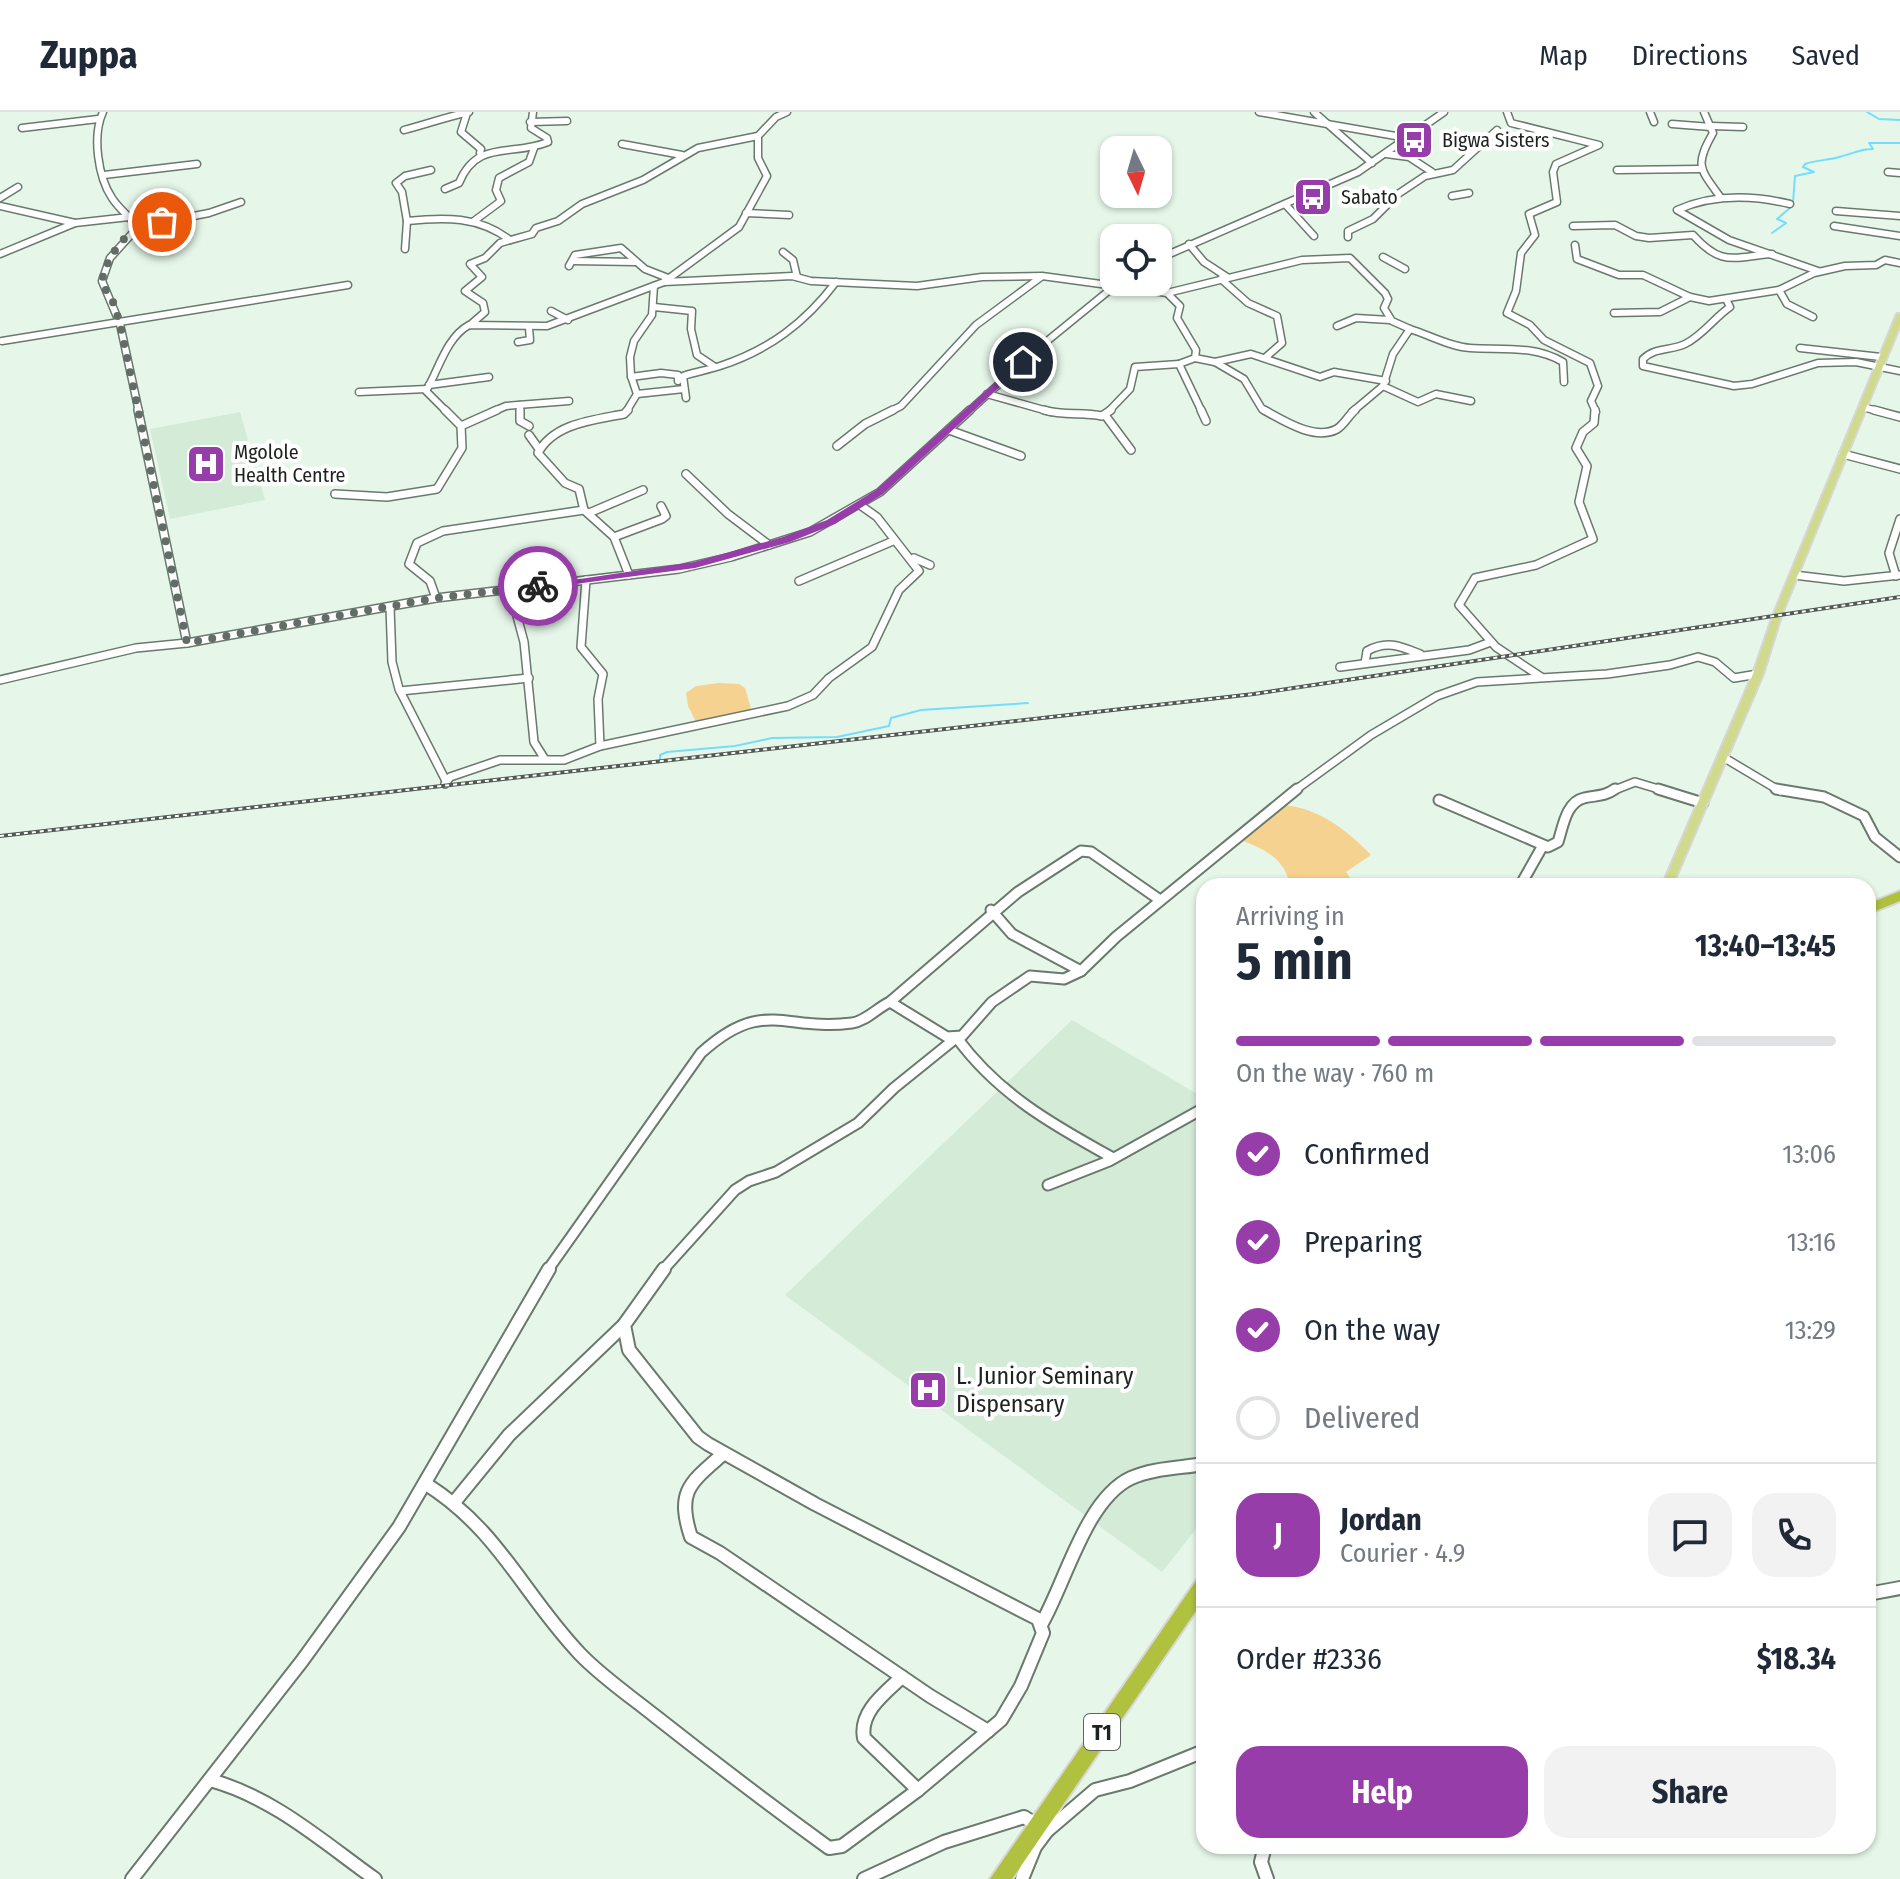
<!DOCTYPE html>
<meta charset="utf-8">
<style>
:root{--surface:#fff;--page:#f2f2f3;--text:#1f2937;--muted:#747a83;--line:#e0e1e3;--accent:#963da9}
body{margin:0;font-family:"Fira Sans Condensed",sans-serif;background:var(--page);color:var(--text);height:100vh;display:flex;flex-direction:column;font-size:30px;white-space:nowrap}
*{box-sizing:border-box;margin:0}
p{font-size:26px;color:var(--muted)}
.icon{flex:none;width:44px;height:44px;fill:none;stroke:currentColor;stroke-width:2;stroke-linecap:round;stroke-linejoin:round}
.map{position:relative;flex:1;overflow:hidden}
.details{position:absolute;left:1196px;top:766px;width:680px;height:976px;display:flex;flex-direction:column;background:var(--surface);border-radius:24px;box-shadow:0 2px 6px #0004}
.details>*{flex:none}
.needle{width:52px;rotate:175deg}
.buttons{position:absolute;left:1100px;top:24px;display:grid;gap:16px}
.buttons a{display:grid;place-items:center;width:72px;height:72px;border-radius:16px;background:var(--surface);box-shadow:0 2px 6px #0004;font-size:40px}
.pin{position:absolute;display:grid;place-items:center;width:68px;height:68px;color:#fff;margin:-34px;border:4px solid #fff;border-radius:50%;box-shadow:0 2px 8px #0007}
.courier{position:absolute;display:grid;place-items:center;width:80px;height:80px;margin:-40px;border:6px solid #963da9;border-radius:50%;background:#fff;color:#222;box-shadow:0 2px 10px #0007}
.headline em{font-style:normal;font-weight:700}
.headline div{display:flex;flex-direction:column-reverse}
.headline{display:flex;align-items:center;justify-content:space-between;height:136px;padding:0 40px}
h1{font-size:52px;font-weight:700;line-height:60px}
.bar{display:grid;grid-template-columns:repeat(4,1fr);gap:12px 8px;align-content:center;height:96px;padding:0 40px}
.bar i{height:10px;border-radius:6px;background:var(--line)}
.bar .active{background:var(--accent)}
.bar p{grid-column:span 4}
.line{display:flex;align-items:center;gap:20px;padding:0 40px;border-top:2px solid var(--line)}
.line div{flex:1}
.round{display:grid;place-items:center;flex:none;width:84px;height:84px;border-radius:24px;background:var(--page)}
ol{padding:0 40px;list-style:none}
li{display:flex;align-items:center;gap:24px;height:88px}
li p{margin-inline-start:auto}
li .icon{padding:8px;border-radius:50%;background:var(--accent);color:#fff;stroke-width:4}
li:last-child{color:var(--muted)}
li i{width:44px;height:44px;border:4px solid var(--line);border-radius:50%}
.action{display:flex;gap:16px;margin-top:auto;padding:16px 40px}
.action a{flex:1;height:92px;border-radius:24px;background:var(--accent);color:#fff;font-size:32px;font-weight:700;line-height:92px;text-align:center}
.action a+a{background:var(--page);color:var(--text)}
header{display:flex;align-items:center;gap:48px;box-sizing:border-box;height:112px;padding:0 40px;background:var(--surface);border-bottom:2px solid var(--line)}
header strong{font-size:38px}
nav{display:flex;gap:44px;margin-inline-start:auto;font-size:28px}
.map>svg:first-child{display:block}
.built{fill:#d4ebd8}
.green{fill:#f6d291}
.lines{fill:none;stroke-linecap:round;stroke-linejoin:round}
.stream{stroke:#73defb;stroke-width:2}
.minor-far3-casing{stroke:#6a796d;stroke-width:9}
.minor-far2-casing{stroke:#6a796d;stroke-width:10}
.minor-far1-casing{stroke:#6a796d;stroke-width:13}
.minor-casing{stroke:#6a796d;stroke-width:16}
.major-casing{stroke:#d6d7d6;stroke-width:4}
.highway-casing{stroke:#d6d7d6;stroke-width:4}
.minor-far3{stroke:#fff;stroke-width:6}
.minor-far2{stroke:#fff;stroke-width:7}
.minor-far1{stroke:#fff;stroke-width:9}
.minor{stroke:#fff;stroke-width:12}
.major{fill:#d0da8c;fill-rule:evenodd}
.highway{fill:#b0c13f;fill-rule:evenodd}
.rail-casing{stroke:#505952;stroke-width:4}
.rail{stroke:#fff;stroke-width:2;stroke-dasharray:4;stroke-linecap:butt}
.route{fill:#963da9}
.done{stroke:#636d65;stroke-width:8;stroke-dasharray:0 14.4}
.labels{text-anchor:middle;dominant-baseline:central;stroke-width:8;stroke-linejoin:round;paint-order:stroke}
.far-poi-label{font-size:20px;fill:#1d231e;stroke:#fff;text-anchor:start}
.shield{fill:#fff;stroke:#616562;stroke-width:2}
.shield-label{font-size:22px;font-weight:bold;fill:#1d231e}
.poi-label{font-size:24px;fill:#1d231e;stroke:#fff;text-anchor:start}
</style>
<header>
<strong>Zuppa</strong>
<nav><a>Map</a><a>Directions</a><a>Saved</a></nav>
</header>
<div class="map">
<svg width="1900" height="1767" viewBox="0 0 1900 1767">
<rect width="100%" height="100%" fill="#e6f7e9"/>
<!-- built -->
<g class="built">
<polygon points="240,300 265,388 170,407 150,317"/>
<polygon points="1072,908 1204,986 1204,1407 1162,1460 785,1183"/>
</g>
<!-- green -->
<g class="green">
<polygon points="719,571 739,572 745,576 752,600 696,610 688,594 686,581 696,574"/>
<path d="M1283,693C1319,696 1347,718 1371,743L1346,760L1356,774H1298L1289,769C1282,743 1259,735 1235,726Z"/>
</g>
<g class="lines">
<!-- stream -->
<g class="stream">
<polyline points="1867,0 1879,7 1900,8"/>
<path d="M1793,91L1795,64L1814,60L1803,55L1805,52C1817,48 1829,48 1839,45C1852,42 1859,37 1873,37L1869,31H1900"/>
<polyline points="1772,121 1786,111 1777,107 1790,96"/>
<polyline points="660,647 660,643 667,640 735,634 772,626 837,625 889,614 891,606 921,598 1028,591"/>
</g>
<defs>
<g id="minor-far3">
<path d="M103,0C92,24 98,65 112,86C119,97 130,105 138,115L110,146L102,169L120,212L139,300"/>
<polyline points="1259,0 1407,26"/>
<polyline points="1314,0 1372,51"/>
<polyline points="1507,0 1511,11 1599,33 1556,52 1553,60 1557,90 1529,102 1535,123 1521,141 1516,179 1507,201 1530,213 1544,228 1590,251 1598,274 1591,289 1596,300"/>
<polyline points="1650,0 1654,10"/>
<path d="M1704,0L1713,21C1694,54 1700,57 1721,86"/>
<polyline points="467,1 461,20 481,37 480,41"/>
<polyline points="530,10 567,9"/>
<polyline points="1672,12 1711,15"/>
<polyline points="1711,14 1743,15"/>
<polyline points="22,16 98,7"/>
<path d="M404,18C427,12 446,5 469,0"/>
<polyline points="622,32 682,43"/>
<polyline points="1386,42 1409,45 1432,60"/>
<path d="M431,58L405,64L396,71L402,80L407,109C444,105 479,104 510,128"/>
<polyline points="1617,58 1700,57"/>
<polyline points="1888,60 1900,61"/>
<polyline points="104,63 197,52"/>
<path d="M445,77L459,71C477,27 511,45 548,30L547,26L531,16L533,0"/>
<polyline points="1452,84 1469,81"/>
<polyline points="0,86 18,75"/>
<polyline points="1285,92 1314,124"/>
<path d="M1790,92C1752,83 1713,82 1677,98L1729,128L1818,159"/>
<polyline points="0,94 75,111"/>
<polyline points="1836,99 1900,104"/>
<polyline points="746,101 789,103"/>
<polyline points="474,109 501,89 496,78 499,66 529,50 534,36"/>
<path d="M1573,114L1615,113L1636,124L1649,126L1693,123C1722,155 1732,145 1772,142"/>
<polyline points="1834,114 1900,124"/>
<polyline points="138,115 209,101 241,90"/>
<polyline points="1348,125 1348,119 1373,107 1398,82 1425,64 1453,58 1497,18"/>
<polyline points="1189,132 1204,150 1227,165"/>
<polyline points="1575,133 1577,147 1619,163 1643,163 1690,185 1709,189 1779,178 1814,161 1845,154 1876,153 1885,148 1900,151"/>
<polyline points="405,137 407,109"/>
<polyline points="783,140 793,148 797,165"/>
<polyline points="0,142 75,111 129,105"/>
<polyline points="1383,145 1405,157"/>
<polyline points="1158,147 1358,60 1444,0"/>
<polyline points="573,149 635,150"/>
<polyline points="569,154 575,143 621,136 645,157 668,166"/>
<polyline points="1221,167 1248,191 1277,204 1282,231 1266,245"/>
<polyline points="664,170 739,115 767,64 758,46 758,24 776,5 787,0"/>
<polyline points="1779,178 1787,192 1813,205"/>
<polyline points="1167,181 1180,194 1177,206 1196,238 1195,246 1179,252 1202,300"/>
<path d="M1726,187L1730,195C1714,206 1702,224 1685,232C1670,239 1655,235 1643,247V254L1734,274L1752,272L1818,251L1856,250L1900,259"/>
<polyline points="654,195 692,199 691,217 697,243 715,255"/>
<polyline points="551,199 568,208"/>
<polyline points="1614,201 1660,200 1690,185"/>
<polyline points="470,213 485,200 483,191 465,179 482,165 470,152 485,146 500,131 532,122 536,116 558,109 582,92 643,68 698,36 758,24"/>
<polyline points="1337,214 1356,206 1390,208"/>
<path d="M1410,217C1429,223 1451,235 1470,236C1503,238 1534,233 1563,250L1564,270"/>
<polyline points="2,229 348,173"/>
<polyline points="518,230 530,228 529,216"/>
<polyline points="1800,236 1881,245"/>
<polyline points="1195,246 1215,250 1251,242 1320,265 1334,260 1386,269"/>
<polyline points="1215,250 1244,267 1262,297 1268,300"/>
<polyline points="631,265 661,261 678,263 678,269"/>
<polyline points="429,273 489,265"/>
<polyline points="1383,274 1418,290 1436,282 1471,289"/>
<polyline points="359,280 427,277"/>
<polyline points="637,282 684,277"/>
<polyline points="987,282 1051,300"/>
<path d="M686,286L683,264C695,260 708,258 720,254C769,238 805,211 836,170"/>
<polyline points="520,293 520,300"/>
<polyline points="1862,295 1882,300"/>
<path d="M447,300L426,279C439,257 446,226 469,213L547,214L664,170L792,164L811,169L917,174L982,165L1042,164L1167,181L1302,148L1350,146L1385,181L1388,187L1384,196L1392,209L1410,217L1393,242L1383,274L1352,300"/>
<polyline points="492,300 506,294 569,289"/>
<polyline points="626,300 637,282 631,264 630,245 634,229 652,203 654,174"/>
<polyline points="889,300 901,294 976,213 1041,165"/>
<polyline points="968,300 1041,234 1117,172"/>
<polyline points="1108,300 1130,277 1135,255 1179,252"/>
</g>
<g id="minor-far2">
<polyline points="138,298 187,531"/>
<polyline points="520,298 520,309 529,314"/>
<path d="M628,298L624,302C594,308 554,311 538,341L565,371L579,377L584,398L614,425L629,463"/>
<path d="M1044,298C1063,304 1082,300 1102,304L1111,298"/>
<polyline points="1201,298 1206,309"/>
<path d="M1264,298C1284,309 1315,329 1337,317C1344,313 1348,304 1355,298"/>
<polyline points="1874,298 1900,305"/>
<polyline points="1105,303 1131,338"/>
<polyline points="461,314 497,298"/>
<polyline points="949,318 1021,344"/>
<polyline points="529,323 539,337"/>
<polyline points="837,334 865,312 893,298"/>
<polyline points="1843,342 1900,357"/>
<polyline points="686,362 728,402 769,433"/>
<polyline points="335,382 387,385 437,377 462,336 461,314 445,298"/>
<polyline points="589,401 643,378"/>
<polyline points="614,425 662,407 666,404 661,394"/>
<polyline points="914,446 930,453"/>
<polyline points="1794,463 1844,469 1900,463"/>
<polyline points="1896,464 1889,441 1900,407"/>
<polyline points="586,468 581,535 603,562 598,587 600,634"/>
<polyline points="799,469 893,429"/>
<polyline points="510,478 524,530 534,630 544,646"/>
<polyline points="436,486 430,469 409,452 417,431 443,419 584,398"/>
<polyline points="390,495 392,550 399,577 446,669"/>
<path d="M1365,551L1367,539C1387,528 1400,534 1420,542"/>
<polyline points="1340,555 1469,538 1488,531"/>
<polyline points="1541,565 1496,535 1459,493 1475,466 1536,453 1593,427 1579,390 1587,354 1576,336 1583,320 1594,311 1595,298"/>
<polyline points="0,568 136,536 187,531 436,486 679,457 731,445 810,420 880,380 970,298"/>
<polyline points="400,579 529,566"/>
<polyline points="1723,645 1780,679"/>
<polyline points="445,672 450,665 500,648 564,648 600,634 788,594 813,583 829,566 872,535 899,478 919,459 877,405 860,393"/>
<polyline points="1294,679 1371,623 1437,584 1477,570 1607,562 1670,553 1698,545 1715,550 1734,566 1758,562"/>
<polyline points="1612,679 1635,670 1665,679"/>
</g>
<g id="minor-far1">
<polyline points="1658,677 1703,691"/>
<polyline points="1776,677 1824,685 1864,704 1875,725 1900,745"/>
<path d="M1439,688L1548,735L1558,730C1563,715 1566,690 1584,686C1596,683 1604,685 1615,677"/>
<polyline points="1520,774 1542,735"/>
<polyline points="991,798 1012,822 1081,859"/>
<polyline points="890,890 1018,780 1081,739 1091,740 1160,788"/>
<path d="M957,926C998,982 1053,1013 1113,1046"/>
<polyline points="1048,1073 1109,1049 1204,996"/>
<path d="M547,1159L701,941C764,884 784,920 852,911C866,909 877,896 890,890L947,925L962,924L992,890L1030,864L1064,867L1081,859L1116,825L1297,677"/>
<polyline points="662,1159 735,1078 749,1069 776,1060 858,1011 894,976 956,926"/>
</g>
<g id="minor">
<path d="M723,1342C690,1371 676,1379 691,1425L720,1441L930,1584L988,1619"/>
<path d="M426,1372C499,1418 523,1482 580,1542C602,1565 630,1584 655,1604C712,1649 770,1693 829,1736L842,1734L918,1678L1001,1608L1021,1574L1043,1521L1038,1507L815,1392L708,1332L698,1325L629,1238L624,1213L664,1157"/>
<polyline points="456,1388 509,1323 624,1213"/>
<polyline points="1868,1482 1900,1476"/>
<path d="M1042,1511C1066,1469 1086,1387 1131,1366C1153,1356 1181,1356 1204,1352"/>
<path d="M902,1565C885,1581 859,1600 864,1626L918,1678"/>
<path d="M210,1668C273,1685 323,1730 375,1767"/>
<polyline points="1265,1734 1261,1750 1267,1767"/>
<polyline points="132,1767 302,1549 399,1415 549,1157"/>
<polyline points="864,1767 944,1730 1024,1705 1047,1719 1095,1678 1130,1669 1204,1639"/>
<polyline points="1022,1767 1035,1735 1047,1719"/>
</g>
<polygon id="major" points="1897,202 1900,202 1900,213 1781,504 1763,562 1672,774 1662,774 1753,562 1773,504"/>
<g id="highway">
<polygon points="1900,779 1900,789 1868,802 1868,792"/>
<polygon points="1204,1463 1204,1487 1012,1767 990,1767 1198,1466"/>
</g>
</defs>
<!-- minor-far3 casing -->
<use href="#minor-far3" class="minor-far3-casing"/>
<!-- minor-far2 casing -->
<use href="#minor-far2" class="minor-far2-casing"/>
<!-- minor-far1 casing -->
<use href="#minor-far1" class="minor-far1-casing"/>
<!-- minor casing -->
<use href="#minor" class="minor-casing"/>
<!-- major casing -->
<use href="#major" class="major-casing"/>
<!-- highway casing -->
<use href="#highway" class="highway-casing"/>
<!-- minor-far3 -->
<use href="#minor-far3" class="minor-far3"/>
<!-- minor-far2 -->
<use href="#minor-far2" class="minor-far2"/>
<!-- minor-far1 -->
<use href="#minor-far1" class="minor-far1"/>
<!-- minor -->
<use href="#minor" class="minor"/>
<!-- major -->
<use href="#major" class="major"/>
<!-- highway -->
<use href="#highway" class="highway"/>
<defs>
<polyline id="rail" points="0,724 1254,582 1900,485"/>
</defs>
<!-- rail casing -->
<use href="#rail" class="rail-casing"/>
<!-- rail -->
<use href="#rail" class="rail"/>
</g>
<!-- route -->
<polygon class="route" points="1020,248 1027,250 883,382 835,412 790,430 695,456 538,477 533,474 694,450 783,425 827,408 876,378"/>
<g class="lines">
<!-- done -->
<path class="done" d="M162,110C155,112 148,112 142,114C124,120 102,153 102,172L112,187L120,212L187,531L436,486L538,474"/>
</g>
<!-- icons -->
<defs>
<symbol id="bus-square" viewBox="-11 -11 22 22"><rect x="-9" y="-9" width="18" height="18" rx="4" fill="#963da9" stroke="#fff"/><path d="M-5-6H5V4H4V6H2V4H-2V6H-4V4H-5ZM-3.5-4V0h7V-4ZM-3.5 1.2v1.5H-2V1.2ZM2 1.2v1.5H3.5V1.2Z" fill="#fff"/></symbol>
<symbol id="hospital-square" viewBox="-11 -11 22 22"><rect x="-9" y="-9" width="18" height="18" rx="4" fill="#963da9" stroke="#fff"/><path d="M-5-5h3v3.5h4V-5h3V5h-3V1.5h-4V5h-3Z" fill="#fff"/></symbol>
</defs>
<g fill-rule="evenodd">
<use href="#bus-square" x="1392" y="6" width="44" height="44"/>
<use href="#bus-square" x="1291" y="63" width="44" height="44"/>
<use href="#hospital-square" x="184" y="330" width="44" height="44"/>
<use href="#hospital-square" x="906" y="1256" width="44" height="44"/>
</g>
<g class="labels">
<!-- far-poi labels -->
<g class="far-poi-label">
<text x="1442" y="28">Bigwa Sisters</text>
<text x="1341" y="85">Sabato</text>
<text x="234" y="340">Mgolole<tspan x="234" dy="23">Health Centre</tspan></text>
</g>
<!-- shield labels -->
<rect class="shield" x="1084" y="1602" width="36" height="36" rx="6"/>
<g class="shield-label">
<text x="1102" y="1620">T1</text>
</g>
<!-- poi labels -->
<g class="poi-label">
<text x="956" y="1264">L. Junior Seminary<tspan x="956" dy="28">Dispensary</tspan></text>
</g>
</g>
</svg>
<div class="buttons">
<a><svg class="needle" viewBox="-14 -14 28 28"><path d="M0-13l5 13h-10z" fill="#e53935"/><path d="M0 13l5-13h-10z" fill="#747a83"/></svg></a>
<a><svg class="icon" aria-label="locate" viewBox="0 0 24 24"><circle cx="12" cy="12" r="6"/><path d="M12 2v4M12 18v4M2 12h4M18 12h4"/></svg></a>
</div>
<div class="pin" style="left:162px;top:110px;background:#ea580c"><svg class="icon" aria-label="bag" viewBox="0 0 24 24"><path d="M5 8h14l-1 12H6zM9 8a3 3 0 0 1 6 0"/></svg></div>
<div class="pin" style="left:1023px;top:250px;background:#1f2937"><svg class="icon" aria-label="home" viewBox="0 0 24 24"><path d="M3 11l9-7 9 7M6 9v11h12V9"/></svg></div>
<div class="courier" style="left:538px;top:474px"><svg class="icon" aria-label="bike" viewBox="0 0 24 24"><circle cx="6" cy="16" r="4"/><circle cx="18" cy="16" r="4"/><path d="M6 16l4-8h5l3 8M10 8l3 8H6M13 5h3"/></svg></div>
<section class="details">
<div class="headline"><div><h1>5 min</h1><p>Arriving in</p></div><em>13:40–13:45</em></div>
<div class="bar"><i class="active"></i><i class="active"></i><i class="active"></i><i></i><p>On the way · 760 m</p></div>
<ol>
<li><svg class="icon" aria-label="check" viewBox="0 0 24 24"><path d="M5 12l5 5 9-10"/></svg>Confirmed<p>13:06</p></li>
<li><svg class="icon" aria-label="check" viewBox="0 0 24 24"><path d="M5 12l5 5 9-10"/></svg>Preparing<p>13:16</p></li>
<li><svg class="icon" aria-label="check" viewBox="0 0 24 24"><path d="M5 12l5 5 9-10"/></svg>On the way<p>13:29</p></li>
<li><i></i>Delivered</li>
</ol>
<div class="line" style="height:144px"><b class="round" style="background:var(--accent);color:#fff">J</b><div><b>Jordan</b><p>Courier · 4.9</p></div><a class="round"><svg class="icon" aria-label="chat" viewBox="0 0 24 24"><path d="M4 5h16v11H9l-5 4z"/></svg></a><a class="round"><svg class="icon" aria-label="phone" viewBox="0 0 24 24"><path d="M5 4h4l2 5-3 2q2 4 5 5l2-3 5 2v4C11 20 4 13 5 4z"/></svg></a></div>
<div class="line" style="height:104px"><div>Order #2336</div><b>$18.34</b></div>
<div class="action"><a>Help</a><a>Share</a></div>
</section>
</div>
